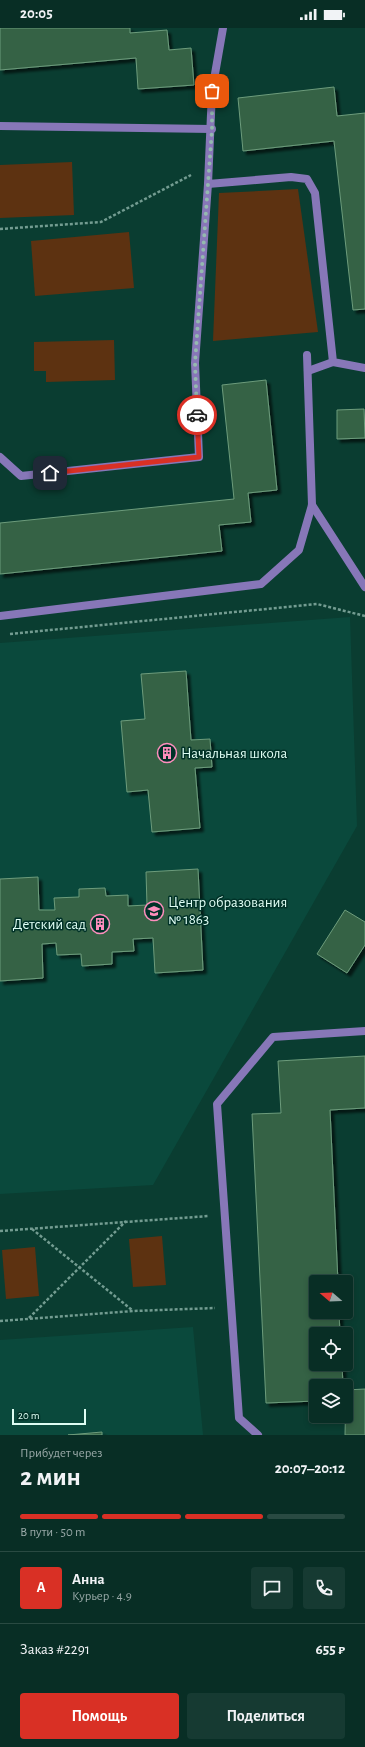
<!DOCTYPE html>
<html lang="ru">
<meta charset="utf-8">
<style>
:root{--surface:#082e25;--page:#163a32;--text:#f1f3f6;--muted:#98a8a7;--line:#294a42;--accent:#d93025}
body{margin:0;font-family:"Alegreya Sans",sans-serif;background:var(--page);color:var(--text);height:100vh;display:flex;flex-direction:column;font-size:15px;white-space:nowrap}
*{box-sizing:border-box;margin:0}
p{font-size:13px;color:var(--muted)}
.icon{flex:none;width:22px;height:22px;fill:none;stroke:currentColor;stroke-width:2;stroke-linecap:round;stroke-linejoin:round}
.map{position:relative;height:1407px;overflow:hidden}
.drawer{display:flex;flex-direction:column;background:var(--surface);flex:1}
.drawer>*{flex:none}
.needle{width:26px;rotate:289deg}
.buttons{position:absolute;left:309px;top:1247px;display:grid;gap:8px}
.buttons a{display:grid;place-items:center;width:44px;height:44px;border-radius:4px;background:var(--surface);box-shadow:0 2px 6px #0003,0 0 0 1px var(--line);font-size:20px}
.scale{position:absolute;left:12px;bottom:10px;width:74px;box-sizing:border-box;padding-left:4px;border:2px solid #defdf3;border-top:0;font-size:11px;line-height:14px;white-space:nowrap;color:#defdf3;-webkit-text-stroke:3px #003228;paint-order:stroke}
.pin{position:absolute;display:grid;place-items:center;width:34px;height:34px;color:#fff;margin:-17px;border-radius:8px;box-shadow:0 2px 6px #0006}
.courier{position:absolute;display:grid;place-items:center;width:40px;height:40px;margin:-20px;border:3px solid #d93025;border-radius:50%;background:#fff;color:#222;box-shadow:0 1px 5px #0007}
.summary em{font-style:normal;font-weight:700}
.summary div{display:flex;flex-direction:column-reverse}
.summary{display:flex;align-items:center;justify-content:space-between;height:68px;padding:0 20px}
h1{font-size:26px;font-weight:700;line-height:30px}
.bar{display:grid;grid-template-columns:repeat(4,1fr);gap:6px 4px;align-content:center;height:48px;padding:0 20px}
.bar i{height:5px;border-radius:3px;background:var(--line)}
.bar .active{background:var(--accent)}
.bar p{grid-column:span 4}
.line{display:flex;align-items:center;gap:10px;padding:0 20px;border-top:1px solid var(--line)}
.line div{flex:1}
.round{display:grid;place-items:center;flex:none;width:42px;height:42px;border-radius:4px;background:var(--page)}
.action{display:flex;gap:8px;margin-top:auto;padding:8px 20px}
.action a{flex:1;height:46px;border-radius:4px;background:var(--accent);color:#fff;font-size:16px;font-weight:700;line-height:46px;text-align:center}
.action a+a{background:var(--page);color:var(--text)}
.status{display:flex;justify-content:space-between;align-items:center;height:28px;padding:0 20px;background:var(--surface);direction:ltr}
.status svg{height:11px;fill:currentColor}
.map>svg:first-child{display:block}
.built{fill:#0a493c}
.green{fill:#5d3211}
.building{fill:#356245;stroke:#6d9c7c;filter:url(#shadow)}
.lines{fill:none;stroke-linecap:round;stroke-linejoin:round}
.path{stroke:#739c91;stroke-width:2.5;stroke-dasharray:3 2;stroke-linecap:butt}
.service{stroke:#8777b8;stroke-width:8}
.done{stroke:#94baaf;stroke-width:4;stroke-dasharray:0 7.2}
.route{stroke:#d93025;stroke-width:5}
.labels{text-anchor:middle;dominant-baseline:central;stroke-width:3;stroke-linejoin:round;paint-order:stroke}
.poi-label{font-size:15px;fill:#defdf3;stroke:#003228;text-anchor:start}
</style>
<div class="status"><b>20:05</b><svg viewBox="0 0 49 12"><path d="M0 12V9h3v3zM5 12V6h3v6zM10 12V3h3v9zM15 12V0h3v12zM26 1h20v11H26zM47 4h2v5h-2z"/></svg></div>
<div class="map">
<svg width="365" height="1407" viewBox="0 0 365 1407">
<defs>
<filter id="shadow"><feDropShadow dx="3.5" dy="3.5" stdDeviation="1" flood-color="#0009"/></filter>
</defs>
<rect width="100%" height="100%" fill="#0a3d31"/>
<!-- built -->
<g class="built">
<polygon points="350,589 357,798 153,1157 0,1166 0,615"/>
<polygon points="193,1299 203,1407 0,1407 0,1312"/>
</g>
<!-- green -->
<g class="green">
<polygon points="72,134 74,187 0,190 0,137"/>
<polygon points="298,161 318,304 213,313 219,165"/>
<polygon points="129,204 134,260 35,268 31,213"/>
<polygon points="114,312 115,352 46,354 46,343 34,343 34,314"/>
<polygon points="162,1208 166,1257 133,1259 129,1211"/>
<polygon points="35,1219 39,1268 6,1271 2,1222"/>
</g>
<!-- building -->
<g class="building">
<polygon points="0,0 130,0 130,5 167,2 169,22 191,20 194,57 138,61 136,30 0,42"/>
<polygon points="334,59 337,88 365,85 365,281 353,282 334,113 243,123 238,70"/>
<polygon points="266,352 277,462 248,465 251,494 219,497 222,523 0,546 0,495 234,471 222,357"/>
<polygon points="364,381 365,410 337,411 337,382"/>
<polygon points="186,643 191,712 210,711 212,739 195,740 200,800 152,804 148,762 127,764 121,693 145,691 141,646"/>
<polygon points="198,841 203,942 155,945 153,910 133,911 134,923 112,924 112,936 82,938 81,926 57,927 56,915 42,916 43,950 0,953 0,851 38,849 39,882 55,882 54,870 79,869 79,861 105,860 106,868 128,867 128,878 147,877 146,844"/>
<polygon points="345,882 365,894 365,917 347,945 317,926"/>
<polygon points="365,1028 365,1080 330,1082 338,1254 316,1254 316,1284 339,1284 340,1306 316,1306 316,1336 342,1336 343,1358 316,1358 316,1373 266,1375 252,1086 281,1085 278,1033"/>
<polygon points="365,1361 365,1407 345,1407 346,1362"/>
<polygon points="102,1404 102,1407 68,1407"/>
</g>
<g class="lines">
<!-- path -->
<g class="path">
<polyline points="0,201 101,194 191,147"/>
<polyline points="10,606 317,576 365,588"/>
<polyline points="32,1201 132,1282"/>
<polyline points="0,1203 209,1188"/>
<polyline points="29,1290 126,1193"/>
<polyline points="0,1293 133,1283 215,1280"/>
</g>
<!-- service -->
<g class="service">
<polyline points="223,0 212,63 208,156 291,149 307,151 315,165 333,334 365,340"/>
<polyline points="0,98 212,101"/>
<polyline points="308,343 333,334"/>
<polyline points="0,429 21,448 199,429 195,335 208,156"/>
<polyline points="312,477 365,559"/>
<polyline points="0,588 261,556 299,522 312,477 307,327"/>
<polyline points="258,1407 239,1390 217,1076 273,1009 365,1003"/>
</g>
</g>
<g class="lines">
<!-- done -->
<polyline class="done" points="197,387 195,335 212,101 212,63"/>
<!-- route -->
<polyline class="route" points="50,445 199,429 197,387"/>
</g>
<!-- icons -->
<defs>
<symbol id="building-ring" viewBox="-11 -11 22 22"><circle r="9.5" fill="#003228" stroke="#fe8ebd" stroke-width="1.5"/><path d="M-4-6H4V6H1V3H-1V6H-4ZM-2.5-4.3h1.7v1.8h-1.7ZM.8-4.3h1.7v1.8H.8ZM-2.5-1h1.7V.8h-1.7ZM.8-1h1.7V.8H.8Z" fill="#fe8ebd"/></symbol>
<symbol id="school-ring" viewBox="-11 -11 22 22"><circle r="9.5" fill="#003228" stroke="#fe8ebd" stroke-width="1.5"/><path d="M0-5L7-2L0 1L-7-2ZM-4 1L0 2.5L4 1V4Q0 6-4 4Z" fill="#fe8ebd"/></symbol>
</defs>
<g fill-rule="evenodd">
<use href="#building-ring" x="156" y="714" width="22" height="22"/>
<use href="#school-ring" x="143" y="872" width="22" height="22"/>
<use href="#building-ring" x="89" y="885" width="22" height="22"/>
</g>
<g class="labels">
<!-- poi labels -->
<g class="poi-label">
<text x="181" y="725">Начальная школа</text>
<text x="168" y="874">Центр образования<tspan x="168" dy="17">№ 1863</tspan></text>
<text x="86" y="896" text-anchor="end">Детский сад</text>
</g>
</g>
</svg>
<div class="buttons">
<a><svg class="needle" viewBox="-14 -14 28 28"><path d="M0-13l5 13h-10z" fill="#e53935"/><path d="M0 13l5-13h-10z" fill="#98a8a7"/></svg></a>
<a><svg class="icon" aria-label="locate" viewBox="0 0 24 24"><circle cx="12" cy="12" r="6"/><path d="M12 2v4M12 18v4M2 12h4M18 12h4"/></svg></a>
<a><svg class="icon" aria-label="layers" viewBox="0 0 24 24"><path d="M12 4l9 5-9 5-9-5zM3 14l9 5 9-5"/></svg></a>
</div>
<div class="scale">20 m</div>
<div class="pin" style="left:212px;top:63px;background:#ea580c"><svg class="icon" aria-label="bag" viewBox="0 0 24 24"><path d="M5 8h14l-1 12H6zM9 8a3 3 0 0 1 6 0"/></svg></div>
<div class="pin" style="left:50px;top:445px;background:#1f2937"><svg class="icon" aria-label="home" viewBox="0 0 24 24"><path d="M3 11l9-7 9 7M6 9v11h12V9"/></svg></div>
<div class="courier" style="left:197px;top:387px"><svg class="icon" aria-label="car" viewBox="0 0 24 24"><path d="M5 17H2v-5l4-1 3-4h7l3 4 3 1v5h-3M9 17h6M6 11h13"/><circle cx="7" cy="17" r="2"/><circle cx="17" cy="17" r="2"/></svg></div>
</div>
<section class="drawer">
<div class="summary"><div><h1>2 мин</h1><p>Прибудет через</p></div><em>20:07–20:12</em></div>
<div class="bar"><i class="active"></i><i class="active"></i><i class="active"></i><i></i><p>В пути · 50 m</p></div>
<div class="line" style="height:72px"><b class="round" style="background:var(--accent);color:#fff">А</b><div><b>Анна</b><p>Курьер · 4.9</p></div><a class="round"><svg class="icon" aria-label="chat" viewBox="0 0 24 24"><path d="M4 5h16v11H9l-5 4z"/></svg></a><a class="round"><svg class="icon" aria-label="phone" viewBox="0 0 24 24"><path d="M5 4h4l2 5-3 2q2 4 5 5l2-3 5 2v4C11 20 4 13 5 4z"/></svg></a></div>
<div class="line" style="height:52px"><div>Заказ #2291</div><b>655 ₽</b></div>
<div class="action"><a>Помощь</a><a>Поделиться</a></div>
</section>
